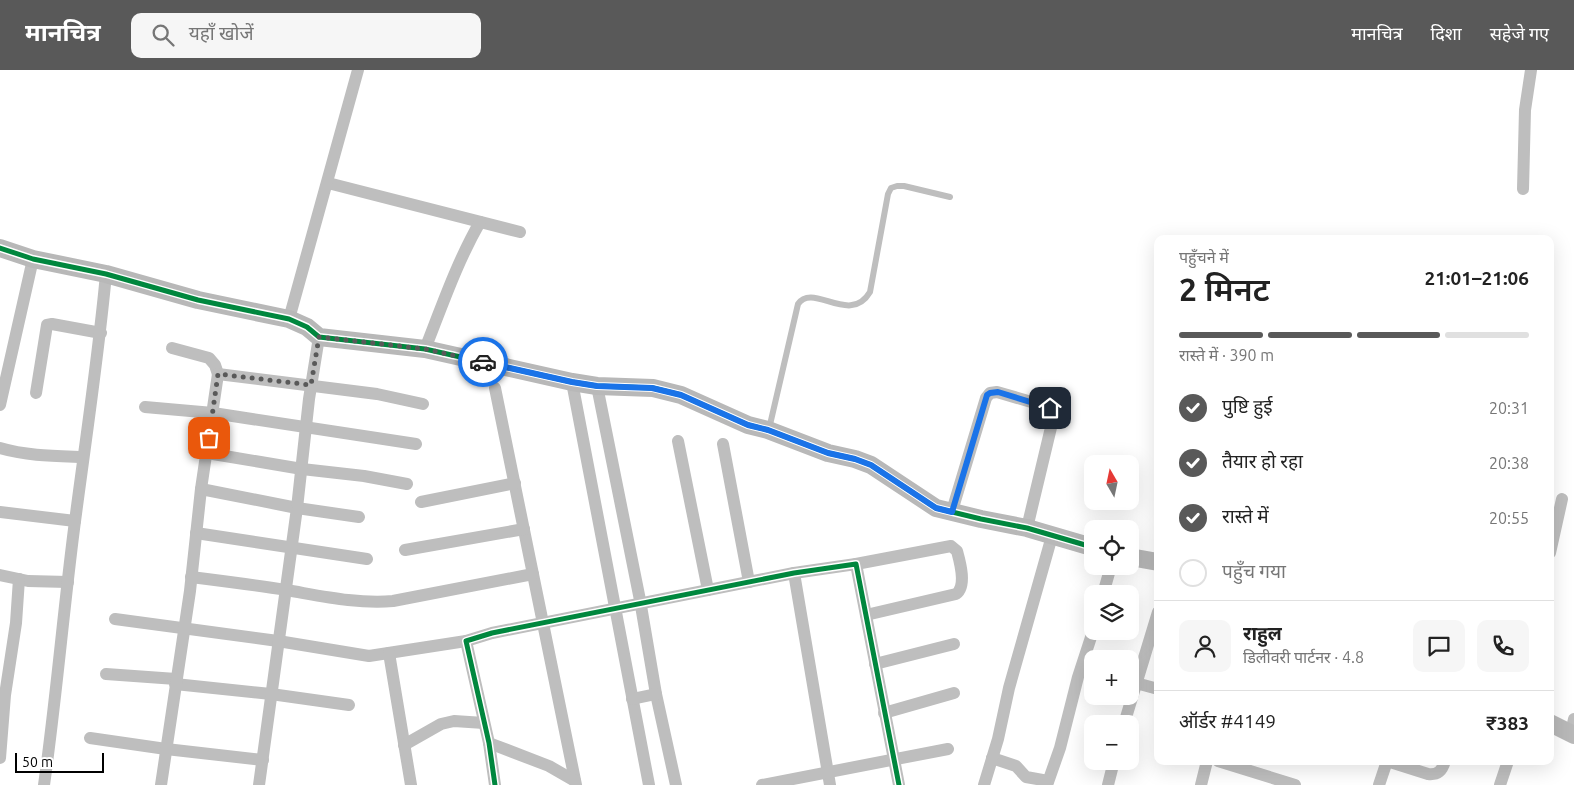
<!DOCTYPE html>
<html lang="hi">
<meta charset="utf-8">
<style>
:root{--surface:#fff;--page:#f6f6f6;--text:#222;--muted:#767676;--line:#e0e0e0;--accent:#595959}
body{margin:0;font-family:Ubuntu,"Noto Sans Devanagari",sans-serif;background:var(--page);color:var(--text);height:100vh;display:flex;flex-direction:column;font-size:19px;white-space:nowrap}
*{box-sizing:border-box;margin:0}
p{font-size:16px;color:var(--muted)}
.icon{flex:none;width:28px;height:28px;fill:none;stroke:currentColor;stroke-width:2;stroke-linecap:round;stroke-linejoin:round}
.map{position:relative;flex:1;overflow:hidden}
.sheet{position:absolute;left:1154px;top:165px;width:400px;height:530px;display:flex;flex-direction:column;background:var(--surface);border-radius:10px;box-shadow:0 5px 20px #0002}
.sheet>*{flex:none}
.needle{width:32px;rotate:351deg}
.controls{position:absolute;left:1084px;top:385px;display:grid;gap:10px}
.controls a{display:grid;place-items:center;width:55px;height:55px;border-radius:10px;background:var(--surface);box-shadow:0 5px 20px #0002;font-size:25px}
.scale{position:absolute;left:15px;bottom:12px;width:89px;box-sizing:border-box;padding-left:5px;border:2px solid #000;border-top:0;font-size:14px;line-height:18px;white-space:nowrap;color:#000;-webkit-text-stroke:4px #fff;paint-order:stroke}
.pin{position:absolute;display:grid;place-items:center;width:42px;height:42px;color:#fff;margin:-21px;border-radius:10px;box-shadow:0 2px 8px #0006}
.courier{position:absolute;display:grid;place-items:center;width:50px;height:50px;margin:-25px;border:4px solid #1a73e8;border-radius:50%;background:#fff;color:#222;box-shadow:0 1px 6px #0007}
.overview em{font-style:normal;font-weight:600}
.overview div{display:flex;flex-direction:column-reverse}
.overview{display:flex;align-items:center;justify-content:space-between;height:85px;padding:0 25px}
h1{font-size:32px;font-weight:600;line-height:38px}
.bar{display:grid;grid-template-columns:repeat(4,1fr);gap:8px 5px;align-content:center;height:60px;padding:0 25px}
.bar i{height:6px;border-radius:4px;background:var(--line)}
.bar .selected{background:var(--accent)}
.bar p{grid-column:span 4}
.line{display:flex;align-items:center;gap:12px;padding:0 25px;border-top:1px solid var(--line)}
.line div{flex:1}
.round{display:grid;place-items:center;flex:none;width:52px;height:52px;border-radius:10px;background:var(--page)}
ol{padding:0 25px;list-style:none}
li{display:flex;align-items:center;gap:15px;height:55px}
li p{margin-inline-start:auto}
li .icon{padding:5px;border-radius:50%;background:var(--accent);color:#fff;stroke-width:4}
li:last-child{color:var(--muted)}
li i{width:28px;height:28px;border:2px solid var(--line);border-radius:50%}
header{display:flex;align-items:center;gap:30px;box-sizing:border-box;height:70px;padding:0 25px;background:var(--accent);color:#fff}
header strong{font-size:24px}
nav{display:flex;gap:28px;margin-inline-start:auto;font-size:18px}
.search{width:350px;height:45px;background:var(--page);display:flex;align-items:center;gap:12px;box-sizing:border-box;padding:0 18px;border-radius:10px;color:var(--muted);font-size:19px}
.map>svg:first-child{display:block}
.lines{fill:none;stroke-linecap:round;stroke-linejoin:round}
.lane{stroke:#bebebe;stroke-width:6}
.street{stroke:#bebebe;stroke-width:12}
.secondary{stroke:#b8b8b8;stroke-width:18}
.cycleway-casing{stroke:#fff;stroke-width:8}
.cycleway{stroke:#00873e;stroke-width:5}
.done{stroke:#595959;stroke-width:5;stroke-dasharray:0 9}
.route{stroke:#1a73e8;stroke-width:6}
</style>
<header>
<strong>मानचित्र</strong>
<div class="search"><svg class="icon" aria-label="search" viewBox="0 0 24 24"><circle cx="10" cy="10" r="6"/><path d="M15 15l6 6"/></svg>यहाँ खोजें</div>
<nav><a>मानचित्र</a><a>दिशा</a><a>सहेजे गए</a></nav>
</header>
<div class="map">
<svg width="1574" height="715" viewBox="0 0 1574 715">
<rect width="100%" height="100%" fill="#fff"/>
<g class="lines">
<!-- lane -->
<path class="lane" d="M769,359L798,234C813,212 850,256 870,222L888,124L891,118L897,116H904L950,127"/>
<!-- street -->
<g class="street">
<polyline points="328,113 520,162"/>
<polyline points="1523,119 1525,40 1531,0"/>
<polyline points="289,249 358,0"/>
<polyline points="172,278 209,288 215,295 218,304"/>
<path d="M425,279C442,236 457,192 480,152"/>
<polyline points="572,312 649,715"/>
<polyline points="597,316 640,530 656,624 676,715"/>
<polyline points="495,318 576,715"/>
<polyline points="36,323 47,255 52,254 101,263"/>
<polyline points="0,335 33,189"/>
<polyline points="145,337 213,343 416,374"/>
<polyline points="678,371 708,520"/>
<polyline points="723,374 749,512"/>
<path d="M0,378C27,386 55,386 83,387"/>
<polyline points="207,383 302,399 364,406 407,414"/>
<polyline points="201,419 297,438 359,447"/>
<polyline points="421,432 515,413"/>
<polyline points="952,441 986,328 990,323 997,322 1045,336 1050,338 1054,345 1027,458"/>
<polyline points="0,442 75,451"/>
<polyline points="196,463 367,489"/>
<polyline points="405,480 524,459"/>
<polyline points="1550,483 1562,429"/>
<path d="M856,494L951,476L957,481C960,492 967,516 956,524L866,545"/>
<polyline points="794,503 830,715"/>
<polyline points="0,505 28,511 68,512"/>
<path d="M191,507C223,511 255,515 286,520C322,526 357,534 393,531L533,504"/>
<polyline points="1103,524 1111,496"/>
<polyline points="115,549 278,571 369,586 466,571"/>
<polyline points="389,583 411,715"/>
<polyline points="875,594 954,574"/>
<polyline points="106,604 176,609"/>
<polyline points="1136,613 1158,619"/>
<polyline points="175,614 271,624 349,635"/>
<polyline points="632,629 656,624"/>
<polyline points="884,643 954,623"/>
<polyline points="1124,654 1158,542"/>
<polyline points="1571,663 1574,649"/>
<polyline points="90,668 166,679 263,690"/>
<polyline points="489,673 549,696 575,711"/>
<polyline points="404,675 441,654 454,651 484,653"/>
<polyline points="0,688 5,625 16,553 19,509"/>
<polyline points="992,688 1016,696 1026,707 1048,711"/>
<polyline points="1218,691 1295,715"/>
<path d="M1387,691L1428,704C1438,705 1442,701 1445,691"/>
<path d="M44,715C56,630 63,545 74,459C85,374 98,290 106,204"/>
<polyline points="161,715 190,521 201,419 218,304 377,324 423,334"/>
<polyline points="259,715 297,438 309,329 319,267"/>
<polyline points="495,715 489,673 466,571 492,563 794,503 856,494 899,715"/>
<polyline points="762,715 948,679"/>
<polyline points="984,715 998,669 1009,618 1052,466"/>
<polyline points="1047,715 1060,678 1078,607 1093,561"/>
<polyline points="1108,715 1114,691"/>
<polyline points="1201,715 1207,691"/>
<polyline points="1379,715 1387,691"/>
<polyline points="1500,715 1508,691"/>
</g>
<!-- secondary -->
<g class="secondary">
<polyline points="0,178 33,189 106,204 198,230 289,249 307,257 319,267 425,279 572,312 597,316 653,318 681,325 748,355 768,360 828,383 855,389 871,395 936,438 981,449 1027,458 1092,477"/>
<polyline points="1130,487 1158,492"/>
<polyline points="1550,653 1574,665"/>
</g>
<defs>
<g id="cycleway">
<polyline points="0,178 33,189 106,204 198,230 289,249 307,257 319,267 425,279 572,312 597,316 653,318 681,325 748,355 768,360 828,383 855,389 871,395 936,438 981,449 1027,458 1092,477"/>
<polyline points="495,715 489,673 466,571 492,563 794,503 856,494 899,715"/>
</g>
</defs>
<!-- cycleway casing -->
<use href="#cycleway" class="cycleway-casing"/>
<!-- cycleway -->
<use href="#cycleway" class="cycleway"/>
</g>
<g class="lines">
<!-- done -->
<polyline class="done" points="209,368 218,304 311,315 319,267 425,279 483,292"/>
<!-- route -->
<polyline class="route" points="483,292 572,312 597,316 652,318 681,325 748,355 768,360 828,383 855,389 871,395 936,438 952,442 987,325 990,323 998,322 1050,338"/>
</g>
</svg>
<div class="controls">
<a><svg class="needle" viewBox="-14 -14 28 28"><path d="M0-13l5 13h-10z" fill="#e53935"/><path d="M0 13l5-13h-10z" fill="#767676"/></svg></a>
<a><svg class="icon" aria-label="locate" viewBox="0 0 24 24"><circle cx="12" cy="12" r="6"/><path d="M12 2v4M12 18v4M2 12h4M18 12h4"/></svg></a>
<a><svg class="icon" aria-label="layers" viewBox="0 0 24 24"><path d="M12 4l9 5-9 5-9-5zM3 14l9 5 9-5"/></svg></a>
<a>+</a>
<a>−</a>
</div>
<div class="scale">50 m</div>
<div class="pin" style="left:209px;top:368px;background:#ea580c"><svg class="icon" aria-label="bag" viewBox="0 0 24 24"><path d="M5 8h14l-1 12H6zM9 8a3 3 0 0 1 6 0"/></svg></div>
<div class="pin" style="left:1050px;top:338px;background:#1f2937"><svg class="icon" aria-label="home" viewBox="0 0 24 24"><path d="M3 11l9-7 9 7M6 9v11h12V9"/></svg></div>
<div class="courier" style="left:483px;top:292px"><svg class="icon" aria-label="car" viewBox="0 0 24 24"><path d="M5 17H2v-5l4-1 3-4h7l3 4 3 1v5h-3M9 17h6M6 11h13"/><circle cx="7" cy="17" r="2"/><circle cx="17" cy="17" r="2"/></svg></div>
<section class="sheet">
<div class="overview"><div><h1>2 मिनट</h1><p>पहुँचने में</p></div><em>21:01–21:06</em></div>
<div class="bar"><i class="selected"></i><i class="selected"></i><i class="selected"></i><i></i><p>रास्ते में · 390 m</p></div>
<ol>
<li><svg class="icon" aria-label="check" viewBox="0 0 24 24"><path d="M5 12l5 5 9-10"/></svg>पुष्टि हुई<p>20:31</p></li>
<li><svg class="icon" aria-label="check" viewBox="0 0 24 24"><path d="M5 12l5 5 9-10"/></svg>तैयार हो रहा<p>20:38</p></li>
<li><svg class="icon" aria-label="check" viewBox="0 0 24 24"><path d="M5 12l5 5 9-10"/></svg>रास्ते में<p>20:55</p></li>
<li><i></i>पहुँच गया</li>
</ol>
<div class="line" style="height:90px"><a class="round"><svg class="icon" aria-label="person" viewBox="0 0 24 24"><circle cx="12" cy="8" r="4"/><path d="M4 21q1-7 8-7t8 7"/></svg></a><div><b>राहुल</b><p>डिलीवरी पार्टनर · 4.8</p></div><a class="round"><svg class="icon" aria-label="chat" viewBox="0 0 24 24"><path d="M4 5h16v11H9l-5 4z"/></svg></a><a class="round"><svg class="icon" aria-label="phone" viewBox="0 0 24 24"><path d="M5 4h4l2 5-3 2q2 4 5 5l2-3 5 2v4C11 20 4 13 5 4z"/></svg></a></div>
<div class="line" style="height:65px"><div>ऑर्डर #4149</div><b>₹383</b></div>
</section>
</div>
